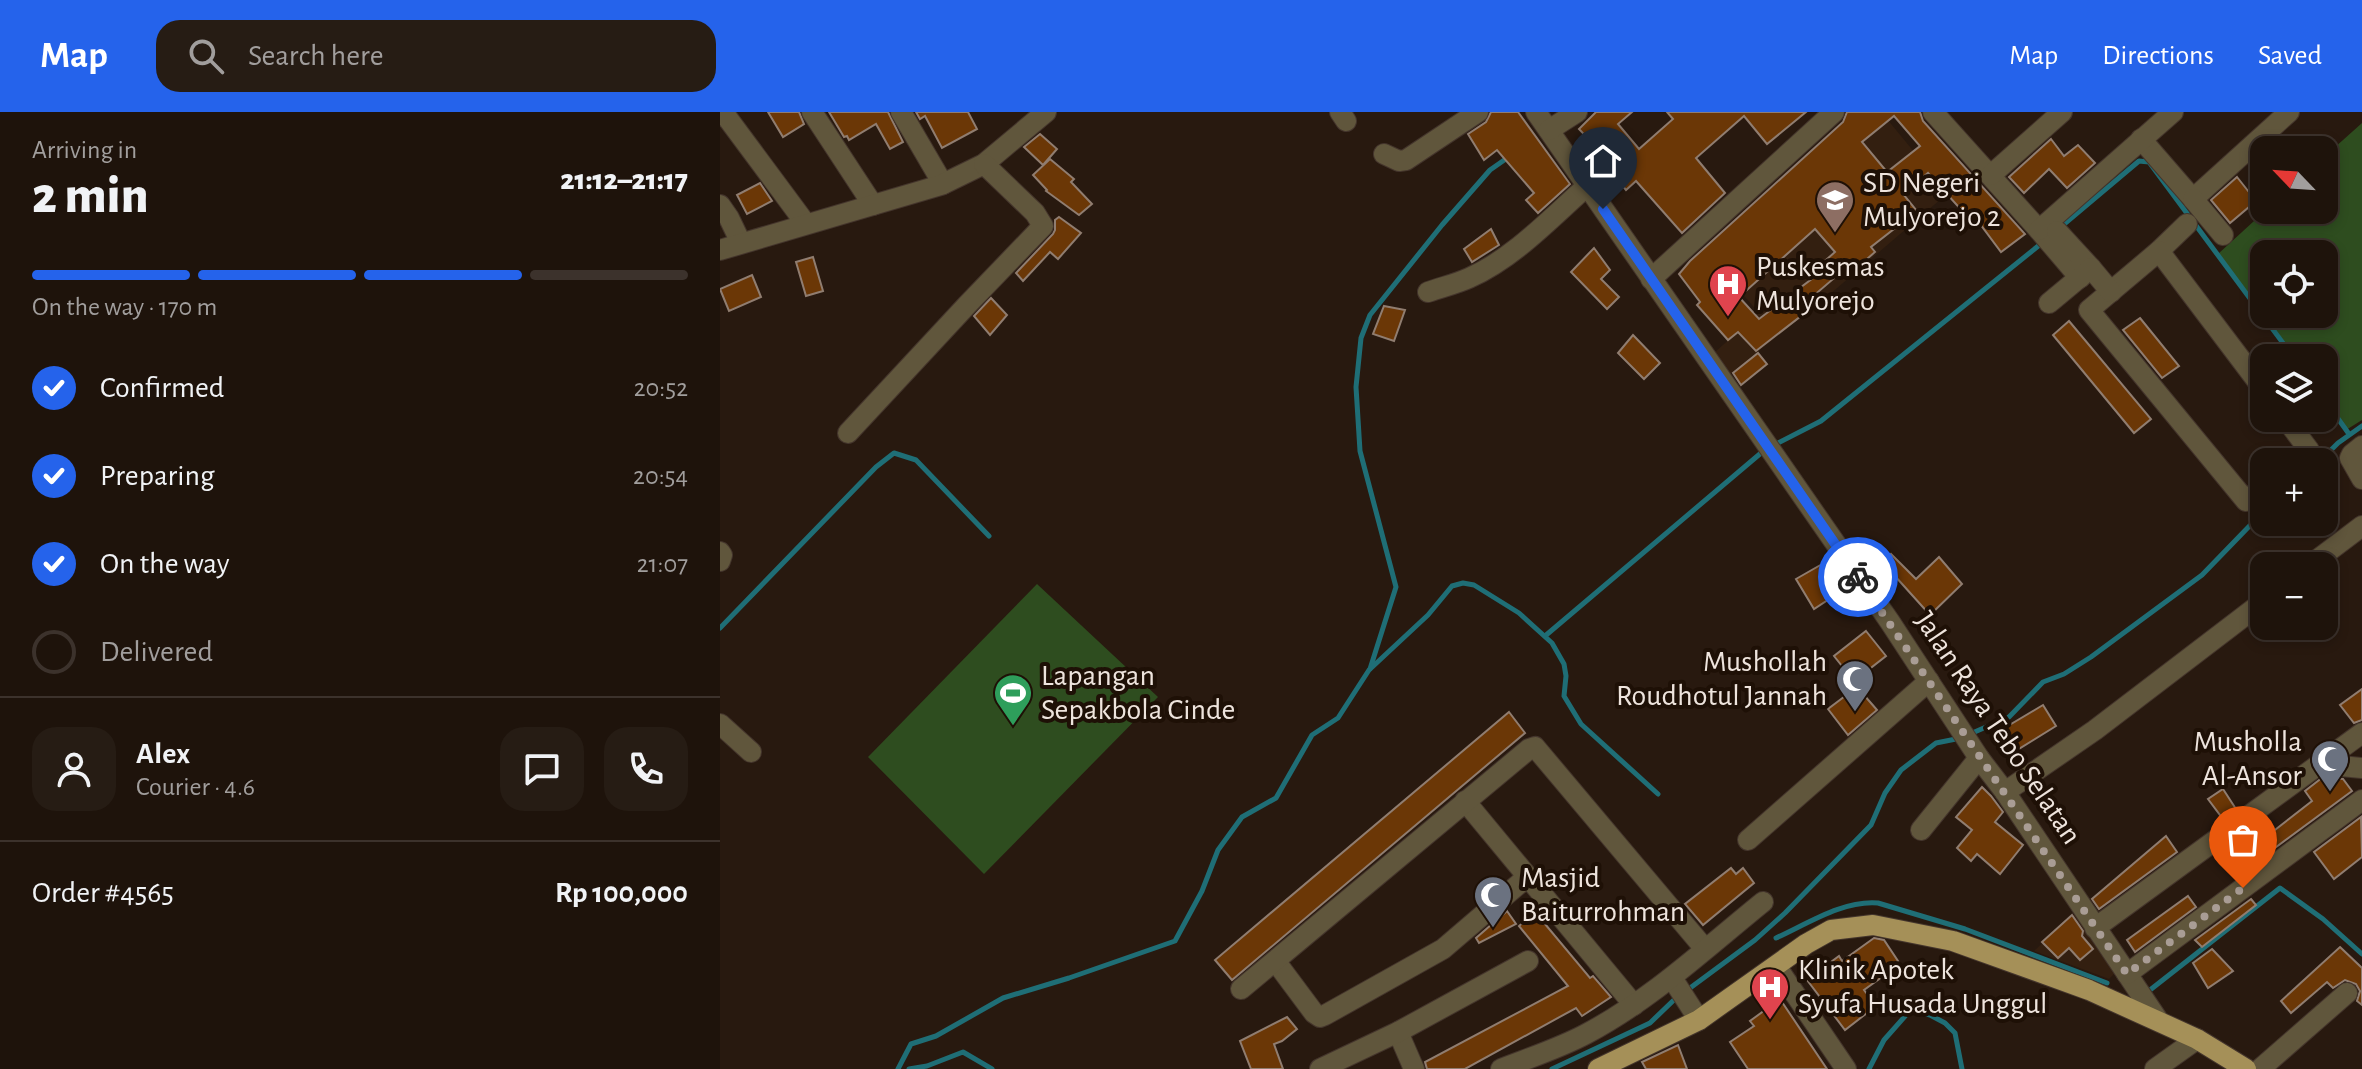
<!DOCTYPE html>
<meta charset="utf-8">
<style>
:root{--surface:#1e130b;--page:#261c14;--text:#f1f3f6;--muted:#a19e9d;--line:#3c322c;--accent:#2563eb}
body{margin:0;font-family:"Alegreya Sans",sans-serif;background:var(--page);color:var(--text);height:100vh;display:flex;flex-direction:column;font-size:30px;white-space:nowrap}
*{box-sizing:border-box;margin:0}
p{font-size:26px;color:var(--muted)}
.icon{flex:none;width:44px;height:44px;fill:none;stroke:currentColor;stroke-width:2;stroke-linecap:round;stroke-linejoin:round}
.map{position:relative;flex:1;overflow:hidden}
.details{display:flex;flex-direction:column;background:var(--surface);width:720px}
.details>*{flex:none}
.needle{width:52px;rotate:295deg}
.controls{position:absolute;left:1530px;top:24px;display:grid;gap:16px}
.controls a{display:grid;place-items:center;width:88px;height:88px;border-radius:16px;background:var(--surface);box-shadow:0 4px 12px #0003,0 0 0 2px var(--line);font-size:40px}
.pin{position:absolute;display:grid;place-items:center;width:68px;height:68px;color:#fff;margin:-82px -34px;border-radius:50% 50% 50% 0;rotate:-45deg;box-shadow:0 0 8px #0007}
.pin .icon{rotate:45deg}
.courier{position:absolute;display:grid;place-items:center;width:80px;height:80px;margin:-40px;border:6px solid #2563eb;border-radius:50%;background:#fff;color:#222;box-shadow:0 2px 10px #0007}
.summary em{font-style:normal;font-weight:800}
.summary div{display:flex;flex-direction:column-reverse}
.summary{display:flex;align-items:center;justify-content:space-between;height:136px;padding:0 32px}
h1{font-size:52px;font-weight:800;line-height:60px}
.bar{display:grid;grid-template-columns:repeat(4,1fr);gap:12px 8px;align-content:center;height:96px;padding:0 32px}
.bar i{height:10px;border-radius:6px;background:var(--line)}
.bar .active{background:var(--accent)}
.bar p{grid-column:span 4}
.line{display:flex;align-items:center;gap:20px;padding:0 32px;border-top:2px solid var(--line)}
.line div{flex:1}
.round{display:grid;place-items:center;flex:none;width:84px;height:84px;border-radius:24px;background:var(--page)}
ol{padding:0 32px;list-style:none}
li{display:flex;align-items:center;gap:24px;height:88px}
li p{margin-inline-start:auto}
li .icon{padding:8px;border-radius:50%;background:var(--accent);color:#fff;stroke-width:4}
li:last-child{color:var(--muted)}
li i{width:44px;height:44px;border:4px solid var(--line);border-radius:50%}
header{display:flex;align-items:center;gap:48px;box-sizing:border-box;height:112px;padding:0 40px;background:var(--accent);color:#fff}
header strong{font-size:38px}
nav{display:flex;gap:44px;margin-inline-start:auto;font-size:28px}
.search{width:560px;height:72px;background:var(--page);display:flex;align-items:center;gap:20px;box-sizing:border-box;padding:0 28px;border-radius:24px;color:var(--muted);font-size:30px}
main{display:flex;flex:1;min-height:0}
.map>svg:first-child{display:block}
.built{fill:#331f10}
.green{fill:#2e4d1f;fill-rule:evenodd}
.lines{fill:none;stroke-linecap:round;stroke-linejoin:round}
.stream{stroke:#1f6e76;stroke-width:5}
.building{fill:#6b3706;stroke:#907d70;stroke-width:2;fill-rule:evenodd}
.minor-casing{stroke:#44352c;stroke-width:22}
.major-casing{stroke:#44352c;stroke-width:22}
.minor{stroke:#60563c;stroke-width:20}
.major{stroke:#a59058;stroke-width:20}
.done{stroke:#a99d95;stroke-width:8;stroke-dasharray:0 14.4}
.route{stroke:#2563eb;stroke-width:10}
.labels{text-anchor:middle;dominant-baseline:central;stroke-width:8;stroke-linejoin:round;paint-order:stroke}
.poi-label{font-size:30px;fill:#eee4dd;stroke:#1e1006;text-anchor:start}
.street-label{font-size:30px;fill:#eee4dd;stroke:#1e1006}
</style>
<header>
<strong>Map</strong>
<div class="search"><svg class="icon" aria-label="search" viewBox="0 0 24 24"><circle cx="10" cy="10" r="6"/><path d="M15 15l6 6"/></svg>Search here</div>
<nav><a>Map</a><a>Directions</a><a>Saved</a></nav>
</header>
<main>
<section class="details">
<div class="summary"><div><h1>2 min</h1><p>Arriving in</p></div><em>21:12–21:17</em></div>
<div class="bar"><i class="active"></i><i class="active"></i><i class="active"></i><i></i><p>On the way · 170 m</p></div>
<ol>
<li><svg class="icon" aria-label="check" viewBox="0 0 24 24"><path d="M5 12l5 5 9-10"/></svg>Confirmed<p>20:52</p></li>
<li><svg class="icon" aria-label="check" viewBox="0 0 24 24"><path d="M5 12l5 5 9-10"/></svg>Preparing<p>20:54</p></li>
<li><svg class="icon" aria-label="check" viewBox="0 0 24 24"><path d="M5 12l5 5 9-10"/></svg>On the way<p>21:07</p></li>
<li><i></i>Delivered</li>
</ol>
<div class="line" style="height:144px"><a class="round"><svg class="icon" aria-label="person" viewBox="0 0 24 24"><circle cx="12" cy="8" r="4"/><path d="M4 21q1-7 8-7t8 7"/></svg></a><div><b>Alex</b><p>Courier · 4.6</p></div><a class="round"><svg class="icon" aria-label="chat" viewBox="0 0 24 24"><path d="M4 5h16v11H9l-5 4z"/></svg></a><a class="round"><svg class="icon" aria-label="phone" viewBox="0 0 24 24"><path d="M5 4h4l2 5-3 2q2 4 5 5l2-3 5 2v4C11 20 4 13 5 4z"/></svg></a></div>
<div class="line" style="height:104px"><div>Order #4565</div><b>Rp 100,000</b></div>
</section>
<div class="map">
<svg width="1642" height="957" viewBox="0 0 1642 957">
<rect width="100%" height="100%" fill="#28190f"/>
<!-- built -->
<g class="built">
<polygon points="1167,7 1228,81 1109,183 1010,262 995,240 1039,201 1006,163"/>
<polygon points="1355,801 1395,861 1389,867 1314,839"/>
</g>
<!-- green -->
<g class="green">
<path d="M1642,11V308L1626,318L1604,287V246H1574L1498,142L1546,98H1604V45ZM1544,142H1604V202H1544Z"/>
<polygon points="317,472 438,585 264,762 148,645"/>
</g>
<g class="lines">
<!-- stream -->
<g class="stream">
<polyline points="1343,113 1419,49 1429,50 1574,246"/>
<polyline points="1604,287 1629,322"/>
<polyline points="1056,332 1101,309 1322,131"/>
<polyline points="1599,350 1618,331 1642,314"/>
<polyline points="0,516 156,355 174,341 196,348 269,424"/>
<polyline points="825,524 1041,341"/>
<polyline points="650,557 676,475 640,339 636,275 641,226 650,203 722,113 770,58 790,44"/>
<polyline points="1250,622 1289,605 1323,570 1344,562 1371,545 1482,463 1544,399"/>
<path d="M1056,826C1087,812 1123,788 1158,791L1245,817L1387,871"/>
<polyline points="1430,878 1560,776 1603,807 1642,842"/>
<polyline points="966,879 1035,828 1065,801 1151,713 1165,681 1181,658 1216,631 1241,626"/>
<polyline points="178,957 191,932 216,924 283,886 349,866 455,829 482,779 498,738 522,705 556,686 592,623 618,606 649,558 708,503 732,474 743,471 754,473 799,501 832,531 844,552 846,564 844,584 861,612 938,682"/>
<polyline points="189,957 207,954 243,940 272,957"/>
<polyline points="832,957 930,911 958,884"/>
<polyline points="1149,957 1164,928 1187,902 1195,899 1210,903 1225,911 1235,921 1242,957"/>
</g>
</g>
<!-- building -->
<g class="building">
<polygon points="48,0 79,0 84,12 63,25"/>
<polygon points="109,0 168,0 183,30 170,37 156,12 129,28 127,24 124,25"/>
<polygon points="196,0 248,0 257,17 222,36 205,4 200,7"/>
<polygon points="771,0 798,0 850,72 818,101 806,88 814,81 777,38 764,48 748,22 766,10"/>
<polygon points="876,0 912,0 898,12 919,37 953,7 947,0 1086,0 1047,32 1024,4 976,46 1005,81 962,121 916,69 906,78 873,39 877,36 859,17"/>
<path d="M1127,0H1200L1203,9L1305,122L1281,140L1257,108L1253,111L1208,61L1183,82L1197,99L1151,135L1155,140L1132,160L1127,155L1085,191L1090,197L1036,239L1018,220L1008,228L977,193L980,190L959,162L970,149L1123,10ZM1174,4L1200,34L1167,60L1142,30ZM1095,117L1115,140L1090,162L1093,166L1039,207L1019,185Z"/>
<polygon points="320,22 337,37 323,53 304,35"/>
<polygon points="1331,27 1344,44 1358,33 1375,51 1347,76 1329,57 1304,81 1289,65"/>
<polygon points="330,47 354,67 351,70 372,92 359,103 326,79 327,78 313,63"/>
<polygon points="1517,65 1536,89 1510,111 1491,88"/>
<polygon points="40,71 52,89 27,102 17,83"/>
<polygon points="339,105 361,121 338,147 330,140 303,169 296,161 333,122 335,118 335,108"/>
<polygon points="771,117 779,133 752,150 744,137"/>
<polygon points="874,136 890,158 881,167 899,185 887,197 851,160"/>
<polygon points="93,145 103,179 86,184 76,150"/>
<polygon points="32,163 41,185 9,199 0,177"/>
<polygon points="271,186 287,203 270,223 254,204"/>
<polygon points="664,194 685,198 674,229 653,222"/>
<polygon points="1420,206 1459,254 1442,266 1403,218"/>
<polygon points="1349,209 1431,307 1414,321 1333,223"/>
<polygon points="913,223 940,251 924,267 898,241"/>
<polygon points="1038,241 1047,252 1021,273 1013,261"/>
<polygon points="1171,442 1196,467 1219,445 1242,472 1210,503 1174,463 1165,471 1153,459"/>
<polygon points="1111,447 1129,474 1094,497 1076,467"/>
<polygon points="1146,519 1166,544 1134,569 1114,544"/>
<polygon points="1137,575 1157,598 1128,623 1108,597"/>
<polygon points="1642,577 1642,608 1634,611 1620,593"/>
<polygon points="1323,593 1336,614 1289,643 1276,621"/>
<polygon points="789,600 805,621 512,868 495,848"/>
<polygon points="1603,665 1623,667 1632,679 1521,761 1514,750 1592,689 1585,679"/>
<polygon points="1262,675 1271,684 1283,700 1275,710 1303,733 1280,762 1257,742 1251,749 1237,736 1252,718 1236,705"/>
<polygon points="1503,677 1516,697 1503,707 1488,687"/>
<polygon points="1641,705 1642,745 1614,767 1594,740"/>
<polygon points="1446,724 1457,740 1379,797 1372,787"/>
<polygon points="1011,756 1016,762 1023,756 1034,771 983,813 965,792"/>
<polygon points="1468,784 1476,795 1415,840 1407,828"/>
<polygon points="1531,787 1536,793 1482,835 1475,828"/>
<polygon points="787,799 796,812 759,831 756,826"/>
<polygon points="815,800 870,866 873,864 891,885 862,904 856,896 745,957 707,957 705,950 848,874 799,814"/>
<polygon points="1352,803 1363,819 1362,824 1373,837 1360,848 1349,836 1338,846 1322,830"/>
<polygon points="1154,826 1164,828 1178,849 1167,856 1169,860 1144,878 1156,894 1125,918 1087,868 1119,844 1122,849"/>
<polygon points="1620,835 1642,856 1642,893 1637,889 1640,879 1636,872 1625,868 1613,876 1607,870 1571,901 1561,889"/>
<polygon points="1492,837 1513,859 1488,876 1473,851"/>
<polygon points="1060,887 1107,957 1028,957 1010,930 1034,914 1030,909"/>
<polygon points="567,905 577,917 562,929 554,932 563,957 531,957 520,929"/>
<polygon points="958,933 967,957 926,957 922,950"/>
</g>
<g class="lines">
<defs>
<g id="minor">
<polyline points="3,0 86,112"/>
<polyline points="92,0 153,93"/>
<polyline points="181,0 223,72"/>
<polyline points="620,0 626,9"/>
<polyline points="816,0 1170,510 1259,646 1285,680 1438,908"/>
<polyline points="1213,0 1319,118 1360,166"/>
<polyline points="829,18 857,0"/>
<polyline points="1421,27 1473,87 1569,0"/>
<polyline points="664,42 679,49 686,48 758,0"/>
<polyline points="1271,63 1342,0"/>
<polyline points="1473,87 1503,123"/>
<polyline points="0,93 9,106 21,131"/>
<polyline points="1467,112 1439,139 1369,198 1526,389 1544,374"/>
<polyline points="1319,118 1453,0"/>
<polyline points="1337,119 1371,156"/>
<polyline points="0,138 221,73 264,52 326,0"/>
<polyline points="1439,139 1544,278"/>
<polyline points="931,167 1114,0"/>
<path d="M708,180C722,175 736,172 749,166C794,146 831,106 867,74"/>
<polyline points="1329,191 1371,156 1391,180"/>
<polyline points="1565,306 1589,338 1574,350"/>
<polyline points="128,321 247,193 323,114 315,101 264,52"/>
<polyline points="1642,334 1632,342 1630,346 1642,367"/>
<polyline points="0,440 2,443 0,449"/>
<polyline points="1589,454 1642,414"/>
<polyline points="0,612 31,640"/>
<polyline points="1600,652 1642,656"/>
<polyline points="1285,680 1375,618 1544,489"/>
<polyline points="745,689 914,893"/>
<polyline points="1201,718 1259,646"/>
<polyline points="1028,728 1209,569"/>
<polyline points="1375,816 1642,621"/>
<polyline points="556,850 594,901 600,905 605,903 723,837 807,765"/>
<polyline points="1056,854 1126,957"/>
<polyline points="1407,862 1642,688"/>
<polyline points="952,866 979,908"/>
<polyline points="521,877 809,637 815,635 985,837"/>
<polyline points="678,920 694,957"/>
<polyline points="600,957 678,920 808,849"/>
<path d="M781,957C809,946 840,936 866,922C932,887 986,836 1043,790"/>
<polyline points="1435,957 1477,927"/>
<polyline points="1540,957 1627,881"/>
</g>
<polyline id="major" points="878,957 979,908 1086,832 1111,818 1153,813 1233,829 1369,878 1477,927 1526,957"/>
</defs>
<!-- minor casing -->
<use href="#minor" class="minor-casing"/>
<!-- major casing -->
<use href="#major" class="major-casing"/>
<!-- minor -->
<use href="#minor" class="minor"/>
<!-- major -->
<use href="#major" class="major"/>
</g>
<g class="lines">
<!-- done -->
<polyline class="done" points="1138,465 1407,862 1523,776"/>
<!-- route -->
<polyline class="route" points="883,97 1138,465"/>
</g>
<!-- icons -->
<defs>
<symbol id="school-pin" viewBox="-11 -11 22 30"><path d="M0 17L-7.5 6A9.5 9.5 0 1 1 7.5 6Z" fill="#8d6e63" stroke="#1e1006"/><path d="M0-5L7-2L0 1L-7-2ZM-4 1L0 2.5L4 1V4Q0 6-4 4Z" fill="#fff"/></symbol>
<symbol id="hospital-pin" viewBox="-11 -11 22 30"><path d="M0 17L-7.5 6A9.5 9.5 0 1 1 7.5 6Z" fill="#e0444e" stroke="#1e1006"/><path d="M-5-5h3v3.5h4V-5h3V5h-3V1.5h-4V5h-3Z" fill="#fff"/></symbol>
<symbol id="mosque-pin" viewBox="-11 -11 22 30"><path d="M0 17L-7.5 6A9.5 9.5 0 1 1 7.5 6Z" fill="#6b7280" stroke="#1e1006"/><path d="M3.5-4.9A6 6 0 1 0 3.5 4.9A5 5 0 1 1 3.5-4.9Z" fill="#fff"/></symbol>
<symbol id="stadium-pin" viewBox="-11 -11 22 30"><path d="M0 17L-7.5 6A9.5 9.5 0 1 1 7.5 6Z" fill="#2e9e5b" stroke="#1e1006"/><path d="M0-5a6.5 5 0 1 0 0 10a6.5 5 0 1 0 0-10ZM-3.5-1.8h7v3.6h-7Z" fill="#fff"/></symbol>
</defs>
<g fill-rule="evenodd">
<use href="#school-pin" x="1093" y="66" width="44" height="60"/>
<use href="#hospital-pin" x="986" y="150" width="44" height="60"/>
<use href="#mosque-pin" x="1113" y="545" width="44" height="60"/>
<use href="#stadium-pin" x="271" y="559" width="44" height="60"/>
<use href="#mosque-pin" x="1588" y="625" width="44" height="60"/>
<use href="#mosque-pin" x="751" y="761" width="44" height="60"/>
<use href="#hospital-pin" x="1028" y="853" width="44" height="60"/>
</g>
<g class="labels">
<!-- poi labels -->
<g class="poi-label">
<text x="1143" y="71">SD Negeri<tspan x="1143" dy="34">Mulyorejo 2</tspan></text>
<text x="1036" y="155">Puskesmas<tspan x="1036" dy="34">Mulyorejo</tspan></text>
<text x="1107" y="550" text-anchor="end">Mushollah<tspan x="1107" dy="34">Roudhotul Jannah</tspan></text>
<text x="321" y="564">Lapangan<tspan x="321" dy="34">Sepakbola Cinde</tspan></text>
<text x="1582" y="630" text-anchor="end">Musholla<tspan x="1582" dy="34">Al-Ansor</tspan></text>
<text x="801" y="766">Masjid<tspan x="801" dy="34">Baiturrohman</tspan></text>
<text x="1078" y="858">Klinik Apotek<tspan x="1078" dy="34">Syufa Husada Unggul</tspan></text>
</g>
<!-- street labels -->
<g class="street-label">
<text transform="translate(1278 616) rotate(56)">Jalan Raya Tebo Selatan</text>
</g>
</g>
</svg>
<div class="controls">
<a><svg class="needle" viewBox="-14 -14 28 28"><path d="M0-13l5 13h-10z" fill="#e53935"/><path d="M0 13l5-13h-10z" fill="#a19e9d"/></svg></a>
<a><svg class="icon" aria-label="locate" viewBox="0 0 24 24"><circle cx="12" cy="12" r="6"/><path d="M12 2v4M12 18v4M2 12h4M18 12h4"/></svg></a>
<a><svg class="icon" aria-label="layers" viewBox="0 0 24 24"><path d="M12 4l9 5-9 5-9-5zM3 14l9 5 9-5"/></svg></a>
<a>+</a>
<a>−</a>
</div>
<div class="pin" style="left:1523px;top:776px;background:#ea580c"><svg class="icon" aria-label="bag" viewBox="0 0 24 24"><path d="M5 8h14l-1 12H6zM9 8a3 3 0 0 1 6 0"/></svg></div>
<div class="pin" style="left:883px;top:97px;background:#1f2937"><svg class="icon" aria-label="home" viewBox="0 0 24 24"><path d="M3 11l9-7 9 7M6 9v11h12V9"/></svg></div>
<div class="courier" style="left:1138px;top:465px"><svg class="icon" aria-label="bike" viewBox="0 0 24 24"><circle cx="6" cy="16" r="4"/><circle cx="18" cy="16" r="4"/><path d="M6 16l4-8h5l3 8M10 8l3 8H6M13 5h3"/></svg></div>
</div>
</main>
